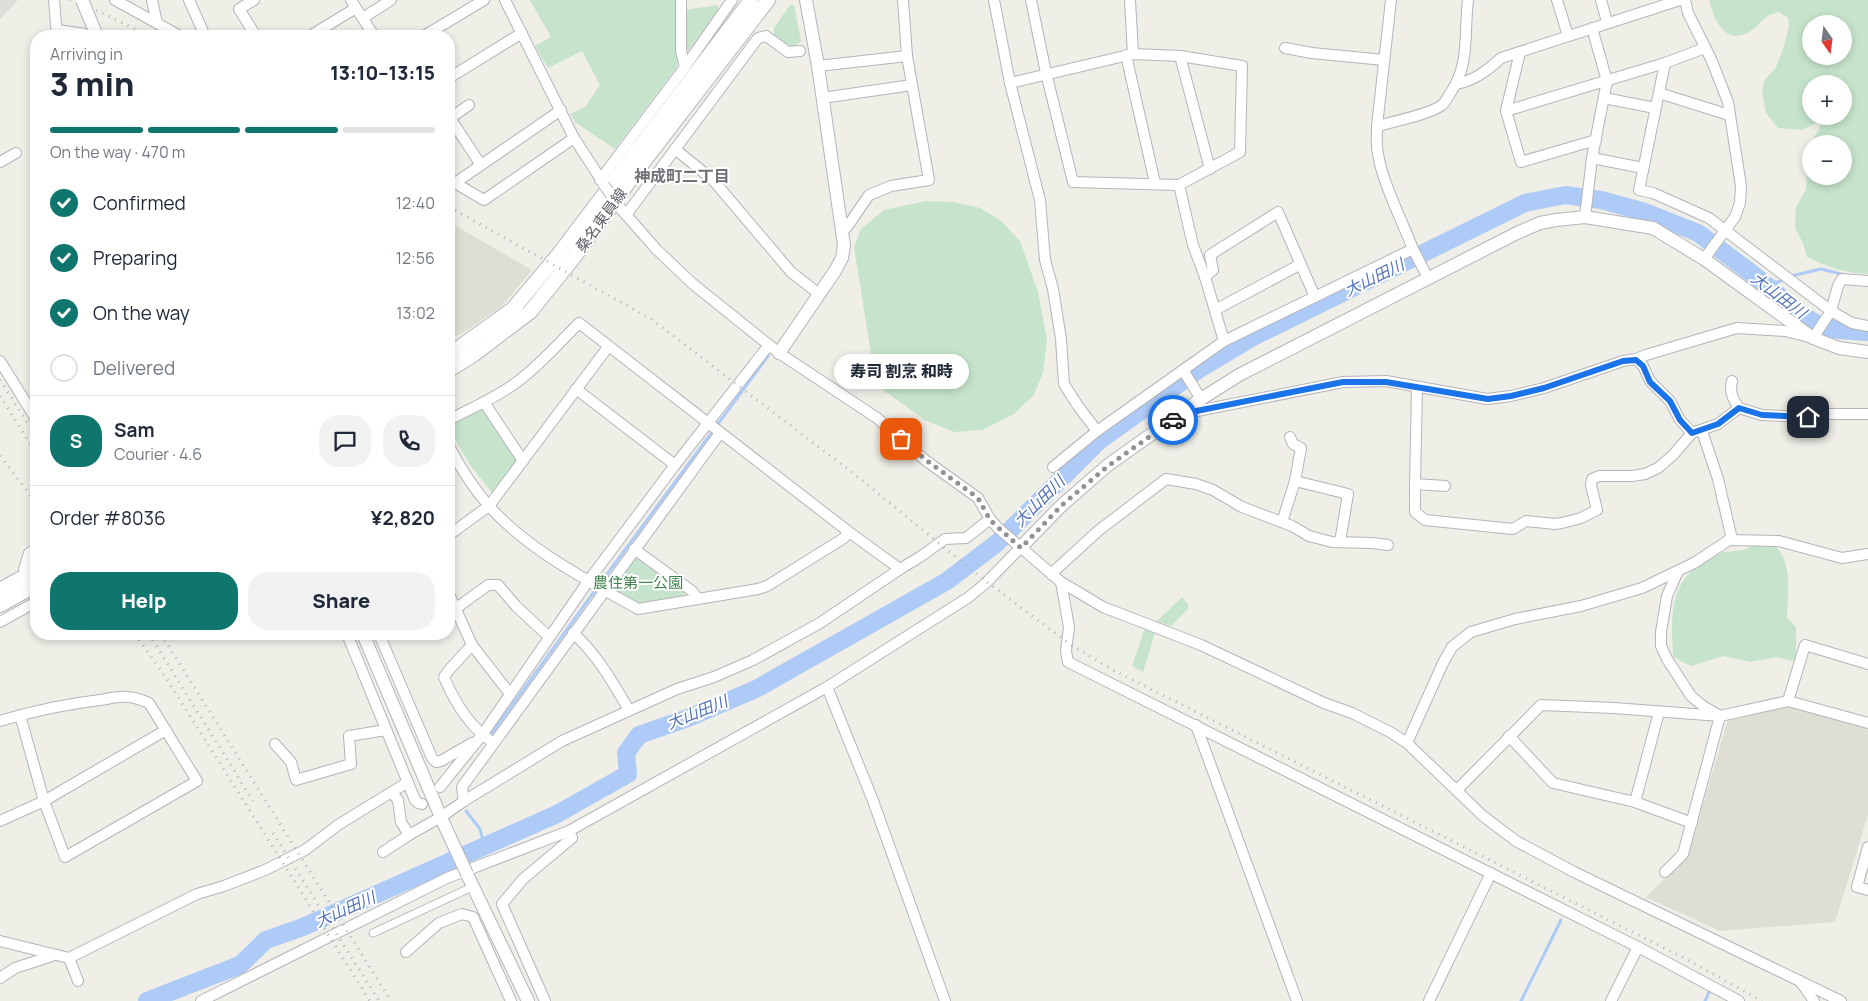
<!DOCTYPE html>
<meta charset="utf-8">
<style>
:root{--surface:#fff;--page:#f2f2f3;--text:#1f2937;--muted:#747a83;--line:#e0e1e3;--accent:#0f766e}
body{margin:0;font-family:Manrope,"Noto Sans JP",sans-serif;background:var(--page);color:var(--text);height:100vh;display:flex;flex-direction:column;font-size:19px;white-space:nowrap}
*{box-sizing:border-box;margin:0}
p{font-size:16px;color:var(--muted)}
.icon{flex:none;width:28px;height:28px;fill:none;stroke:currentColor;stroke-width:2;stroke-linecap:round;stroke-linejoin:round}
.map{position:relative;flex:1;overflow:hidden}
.sheet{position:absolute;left:30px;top:30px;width:425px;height:610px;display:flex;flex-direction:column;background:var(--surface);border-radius:20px;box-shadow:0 2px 8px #0003}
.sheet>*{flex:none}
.needle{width:32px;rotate:166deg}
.fabs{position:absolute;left:1802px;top:15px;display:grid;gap:10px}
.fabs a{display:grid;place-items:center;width:50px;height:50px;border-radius:50%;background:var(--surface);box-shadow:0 2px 8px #0003;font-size:25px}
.pin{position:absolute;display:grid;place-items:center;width:42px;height:42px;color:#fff;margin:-21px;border-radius:10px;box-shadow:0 2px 8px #0006}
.courier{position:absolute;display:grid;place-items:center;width:50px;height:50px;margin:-25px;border:4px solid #1a73e8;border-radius:50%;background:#fff;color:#222;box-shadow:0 1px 6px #0007}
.bubble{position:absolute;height:35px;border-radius:18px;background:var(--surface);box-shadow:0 2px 8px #0003;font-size:16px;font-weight:800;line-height:35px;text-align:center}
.head em{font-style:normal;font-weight:800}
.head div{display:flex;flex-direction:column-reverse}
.head{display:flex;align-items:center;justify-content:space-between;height:85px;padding:0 20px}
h1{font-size:32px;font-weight:800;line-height:38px}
.bar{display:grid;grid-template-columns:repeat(4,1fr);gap:8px 5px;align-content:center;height:60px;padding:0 20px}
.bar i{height:6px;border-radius:4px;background:var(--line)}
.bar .on{background:var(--accent)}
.bar p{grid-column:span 4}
.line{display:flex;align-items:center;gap:12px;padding:0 20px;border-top:1px solid var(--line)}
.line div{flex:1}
.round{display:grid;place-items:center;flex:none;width:52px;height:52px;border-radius:20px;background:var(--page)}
ol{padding:0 20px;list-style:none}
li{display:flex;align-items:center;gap:15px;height:55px}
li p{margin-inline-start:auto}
li .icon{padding:5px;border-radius:50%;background:var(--accent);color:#fff;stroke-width:4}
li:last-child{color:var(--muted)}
li i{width:28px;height:28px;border:2px solid var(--line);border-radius:50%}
.cta{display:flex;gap:10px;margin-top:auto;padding:10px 20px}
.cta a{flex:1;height:58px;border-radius:20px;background:var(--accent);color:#fff;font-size:20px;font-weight:800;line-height:58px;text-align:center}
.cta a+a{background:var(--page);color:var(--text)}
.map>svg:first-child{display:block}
.industrial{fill:#deddd9}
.education{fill:#dfded5}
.green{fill:#c6e4cb;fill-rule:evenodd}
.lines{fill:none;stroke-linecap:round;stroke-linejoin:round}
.stream{stroke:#aecbf7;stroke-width:3}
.river{stroke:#aecbf7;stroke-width:18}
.pedestrian-casing{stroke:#b4b5ba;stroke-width:9}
.minor-casing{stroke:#b4b5ba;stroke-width:12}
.tertiary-casing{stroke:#b4b5ba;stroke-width:14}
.secondary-casing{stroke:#b5b7bd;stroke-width:16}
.pedestrian{stroke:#fff;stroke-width:7}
.minor{stroke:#fff;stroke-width:10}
.tertiary{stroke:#fff;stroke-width:12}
.secondary{stroke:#fff;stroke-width:14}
.rail{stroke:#b4b4b6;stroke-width:3;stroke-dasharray:1 6;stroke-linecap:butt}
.minor-bridge-casing{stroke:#b4b5ba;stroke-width:12;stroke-linecap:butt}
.tertiary-bridge-casing{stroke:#b4b5ba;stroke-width:14;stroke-linecap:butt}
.minor-bridge{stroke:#fff;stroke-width:10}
.tertiary-bridge{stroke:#fff;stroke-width:12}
.done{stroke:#919293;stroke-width:5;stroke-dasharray:0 9}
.route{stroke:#1a73e8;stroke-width:6}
.labels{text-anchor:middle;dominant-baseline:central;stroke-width:4;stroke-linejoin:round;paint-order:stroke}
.street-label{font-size:15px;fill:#5e6066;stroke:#fff}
.park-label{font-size:15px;fill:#3f844e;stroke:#fff}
.neighbourhood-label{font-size:16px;font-weight:bold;fill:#6f7277;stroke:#fff}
.water-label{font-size:16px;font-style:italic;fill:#5273b9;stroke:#fff}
</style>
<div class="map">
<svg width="1868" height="1001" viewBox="0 0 1868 1001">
<rect width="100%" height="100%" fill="#efeee7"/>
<!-- industrial -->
<polygon class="industrial" points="0,0 18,0 0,19"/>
<!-- education -->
<g class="education">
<polygon points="449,222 532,270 502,306 464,332 449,339"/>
<polygon points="1787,705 1868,727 1868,815 1835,922 1720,931 1646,897 1688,856 1728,719"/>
</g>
<!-- green -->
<g class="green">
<polygon points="530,0 676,0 677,67 615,149 576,123 570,114 585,107 600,85 582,51 548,68 535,46 551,37"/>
<path d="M1709,0H1868V274C1846,273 1827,267 1807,257L1803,243L1795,228L1796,207L1806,189L1809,146L1820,127L1822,120L1802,130L1778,128L1766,113L1762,92L1764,81L1776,67L1783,49L1789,27L1788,18L1779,12C1761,15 1761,27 1747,33C1723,44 1714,18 1709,0ZM1811,24H1844V56H1811ZM1811,84H1844V116H1811ZM1811,144H1844V176H1811Z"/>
<polygon points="718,5 718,11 688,51 685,49 685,10"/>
<polygon points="790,5 794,5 801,41 798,44 789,47 774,36 774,28"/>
<polygon points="926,201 954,202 980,208 1000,220 1020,241 1038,292 1047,339 1043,373 1033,396 1014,414 982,430 954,432 925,420 883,390 873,366 854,247 861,229 884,210"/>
<polygon points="479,409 483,411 515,458 516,463 493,494 470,465 449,429 449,423"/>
<path d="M1756,543L1774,544C1794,565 1787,592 1787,618L1796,627V659L1790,661L1778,657L1750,662L1724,656L1691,666L1673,657C1671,608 1668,577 1719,554C1728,550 1737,552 1746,549C1749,548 1753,545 1756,543Z"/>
<polygon points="630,558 637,558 685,592 684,596 641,606 612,590 612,583"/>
<polygon points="1182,597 1188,604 1188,609 1171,626 1157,621"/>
<polygon points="1145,628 1155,633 1143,672 1132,666"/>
</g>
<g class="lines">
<!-- stream -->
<g class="stream">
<polyline points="1791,276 1821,269 1845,275"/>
<polyline points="1765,285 1785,280"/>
<polyline points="492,733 594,592 768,356"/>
<polyline points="466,811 480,829 484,845"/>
<polyline points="1521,1001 1561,920"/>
<polyline points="1705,1001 1710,990"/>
</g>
<!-- river -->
<polyline class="river" points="147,1001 240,965 266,940 303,927 557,814 628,774 626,753 639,735 688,718 756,689 947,581 997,543 1099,441 1201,368 1255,336 1525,203 1565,195 1601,200 1645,212 1698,233 1750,272 1804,316 1820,326 1838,330 1868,332"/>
<defs>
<polyline id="pedestrian" points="373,933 472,887"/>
<g id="minor">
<polyline points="54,0 57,36"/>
<polyline points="115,0 180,36"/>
<polyline points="152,0 157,23"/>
<polyline points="189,0 205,36"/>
<polyline points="254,0 239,9 256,36"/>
<polyline points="351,0 374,36"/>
<polyline points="505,0 574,138 604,184"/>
<polyline points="681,0 681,51 685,67"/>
<polyline points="994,0 1010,83 1040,200 1045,260 1053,289 1061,339 1064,384 1078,406 1097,431"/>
<polyline points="1031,0 1046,73 1073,182 1179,185 1193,245 1205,277 1224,341"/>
<polyline points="1130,0 1133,54"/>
<path d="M1391,0L1377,126C1377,135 1376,145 1378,154C1382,181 1402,221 1413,249"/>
<polyline points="1557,0 1568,36"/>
<polyline points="1601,0 1607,22"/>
<polyline points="1685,0 1688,13 1711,59 1728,102 1741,186 1740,203 1735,217 1704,259"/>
<polyline points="363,18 391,0"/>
<polyline points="57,30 85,34 91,36"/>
<polyline points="310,36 356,8"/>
<polyline points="424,36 484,0"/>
<polyline points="1285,48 1312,53 1384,60"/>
<polyline points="1520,52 1506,111 1521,162 1596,140"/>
<polyline points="1126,55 1155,183"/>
<polyline points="1180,56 1210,169"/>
<polyline points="1665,63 1639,190 1653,193 1709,218 1831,311 1852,323 1868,326"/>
<polyline points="818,66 907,56"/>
<polyline points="449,78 522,33"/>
<polyline points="1010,83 1133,54 1180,56 1242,66 1240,152 1179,185"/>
<path d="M1456,84C1474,81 1488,70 1501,58L1680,0"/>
<polyline points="1659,93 1729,115"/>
<polyline points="822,98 912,85"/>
<polyline points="1604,98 1655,108"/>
<polyline points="561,110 455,183 484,200 574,138"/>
<polyline points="1506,111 1665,63 1705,48"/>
<polyline points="450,118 481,165"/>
<polyline points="449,119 469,105"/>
<path d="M1377,126C1392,122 1431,114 1442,105C1446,102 1448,96 1451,92C1470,64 1464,32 1468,0"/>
<polyline points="675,149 713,180 791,272 819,294"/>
<polyline points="1592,158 1643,168"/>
<polyline points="0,162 16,153"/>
<polyline points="600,180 685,67 732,0"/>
<polyline points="621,209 657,250 693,284 779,353 877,418 925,460 978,498 990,519 998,528 1061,582 1103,607 1201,645 1324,703 1352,713 1390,732 1407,743 1483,816 1516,841 1574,872 1841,1001"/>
<polyline points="626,215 758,38 766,36 788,52 800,51"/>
<polyline points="1585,217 1592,158 1607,81 1592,28"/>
<polyline points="842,230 847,227 869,195 891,186 929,180 907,56 903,0"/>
<polyline points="1205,277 1213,270 1210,255 1278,212 1315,297"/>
<polyline points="1215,310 1301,264"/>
<polyline points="1636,359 1646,355 1737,328 1785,331 1813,338 1831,311 1838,286 1842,279 1868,281"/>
<polyline points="0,361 36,419"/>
<polyline points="1183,370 1201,399"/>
<path d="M1732,381C1729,391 1733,400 1739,408L1762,415L1809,417L1816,414H1868"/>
<polyline points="1417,388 1415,484 1445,486"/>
<polyline points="576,389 675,465"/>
<polyline points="484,402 523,461"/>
<polyline points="1182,414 1343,382 1386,381 1487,399 1511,396 1544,388 1623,361 1636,359 1643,366 1650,381 1670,401 1680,420 1692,433"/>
<path d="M449,420C471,408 496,398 517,382C540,365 559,343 579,323L849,532L900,569"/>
<path d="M449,446C460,467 473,488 489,506C528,550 587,580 638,609L758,589L767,586L844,538L849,532"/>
<polyline points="1053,467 1097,431 1224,341 1413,249 1428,278"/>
<polyline points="1295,481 1348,494 1340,542"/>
<polyline points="1415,484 1415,512 1425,520 1513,529 1526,521 1555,524 1562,523 1581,518 1597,510 1591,485 1592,479 1599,476 1632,476 1645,474 1658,468 1673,455 1692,433 1718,424 1739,408"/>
<polyline points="1282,522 1295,481 1301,448 1293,444 1290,437"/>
<polyline points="449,535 489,506 608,347"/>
<polyline points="1729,540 1779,541 1842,558 1868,554"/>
<polyline points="634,549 692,591 698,599"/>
<polyline points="24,569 29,553 35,550 36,546"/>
<polyline points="1051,574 1098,531 1166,479 1196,484 1213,490 1242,507 1292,526 1309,536 1332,542 1373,543 1388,545"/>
<polyline points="1061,582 1069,627 1066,651 1068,662 1638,947 1739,1001"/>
<polyline points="449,594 472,645 510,694"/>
<polyline points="455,609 488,585 498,585 516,606 549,637"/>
<polyline points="0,622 36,602"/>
<path d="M573,633C597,654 613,683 629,710"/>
<polyline points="347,634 415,800 418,803 422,804"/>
<polyline points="379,634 432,758 436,762 441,761 472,743"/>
<path d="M472,645L449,670L444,677C455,703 470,728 494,743"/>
<polyline points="827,687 872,798 945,1001"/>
<polyline points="1788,701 1805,645 1868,664"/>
<path d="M0,721C33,711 66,704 100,700C108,699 118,696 127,697C134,697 142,700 149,703L197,781L65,857L44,801L20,715"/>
<polyline points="1196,725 1297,1001"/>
<polyline points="1509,736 1553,783 1635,802 1692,823"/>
<polyline points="1407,743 1443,663 1452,647 1471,632 1515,619 1581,606 1642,588 1694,563 1729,540 1731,535 1718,479 1702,431"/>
<polyline points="275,744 291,762 296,780 351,764 349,736 386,730"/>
<polyline points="440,787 482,735 589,580 675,465 769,345"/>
<polyline points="1457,790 1541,705 1614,708 1720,716 1788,701 1868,723"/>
<polyline points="392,793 398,800 401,822 409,835"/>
<polyline points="464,801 462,787 720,433"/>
<polyline points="1635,802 1659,712"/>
<polyline points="0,821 44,801 166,730"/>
<polyline points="1868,847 1857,887 1868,890"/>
<polyline points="383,852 409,835 441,817 464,801 562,741 677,689 714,677 753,660 820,623 900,569 920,557 945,539 966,538 990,519"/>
<polyline points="1665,872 1683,854 1720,716 1703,706 1691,696 1667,659 1661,646 1661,632 1667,596 1678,571"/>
<polyline points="0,941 69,958"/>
<polyline points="406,952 439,923 462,914 473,917 511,1001"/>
<polyline points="0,978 15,968 52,956"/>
<polyline points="78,981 69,958 197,894 224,886 265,870 305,850 338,825 408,782"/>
<polyline points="1800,981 1814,1001"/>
<polyline points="201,1001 447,878 569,831 827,687 969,597 987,582 1021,547"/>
<polyline points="545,1001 502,904 523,879 572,838 569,831"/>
<polyline points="1429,1001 1491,873"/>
<polyline points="1611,1001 1638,947"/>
</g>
<g id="tertiary">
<polyline points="779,353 835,271 842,258 844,245 818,66 806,0"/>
<polyline points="1021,547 1062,505 1108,465 1201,399 1239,375 1515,234 1540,223 1556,220 1585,217 1653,228 1704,259 1813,338 1839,348 1868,352"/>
<polyline points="363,634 443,822"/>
<polyline points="467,874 528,1001"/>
</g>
<g id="secondary">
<polyline points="449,355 513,309 559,254 751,0"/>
<polyline points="449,370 473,355 530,312 575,256 641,165 768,0"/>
<polyline points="0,590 36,570"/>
<polyline points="0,605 36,585"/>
</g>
</defs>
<!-- pedestrian casing -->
<use href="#pedestrian" class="pedestrian-casing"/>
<!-- minor casing -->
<use href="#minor" class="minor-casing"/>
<!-- tertiary casing -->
<use href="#tertiary" class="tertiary-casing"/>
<!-- secondary casing -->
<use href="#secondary" class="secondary-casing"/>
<!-- pedestrian -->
<use href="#pedestrian" class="pedestrian"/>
<!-- minor -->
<use href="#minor" class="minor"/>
<!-- tertiary -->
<use href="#tertiary" class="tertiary"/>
<!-- secondary -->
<use href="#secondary" class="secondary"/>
<!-- rail -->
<g class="rail">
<polyline points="70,0 102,13 149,36"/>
<polyline points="449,207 651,319 858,477 979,576 1071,645 1113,670 1684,958 1762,1001"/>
<polyline points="0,380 36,436"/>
<polyline points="0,396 36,453"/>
<polyline points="0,456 36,502"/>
<polyline points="135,634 166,678 370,1001"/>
<polyline points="149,634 253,801"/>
<polyline points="161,634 391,1001"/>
<polyline points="273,833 379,1001"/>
</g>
<defs>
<polyline id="minor-bridge" points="604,185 621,209"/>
<g id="tertiary-bridge">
<polyline points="82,0 97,36"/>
<polyline points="443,822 467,874"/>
</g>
</defs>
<!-- minor-bridge casing -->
<use href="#minor-bridge" class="minor-bridge-casing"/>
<!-- tertiary-bridge casing -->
<use href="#tertiary-bridge" class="tertiary-bridge-casing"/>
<!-- minor-bridge -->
<use href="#minor-bridge" class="minor-bridge"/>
<!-- tertiary-bridge -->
<use href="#tertiary-bridge" class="tertiary-bridge"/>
</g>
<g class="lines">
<!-- done -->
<polyline class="done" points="901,439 926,460 978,498 990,520 1021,548 1062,505 1108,466 1173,420"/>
<!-- route -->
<polyline class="route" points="1173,420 1181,414 1343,382 1386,382 1488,399 1511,396 1544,388 1623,361 1636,360 1643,366 1650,382 1670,401 1680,420 1692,433 1718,424 1739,408 1762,415 1808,417"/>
</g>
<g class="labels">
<!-- street labels -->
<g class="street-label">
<text transform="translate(601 220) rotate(-54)">桑名東員線</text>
</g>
<!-- park labels -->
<g class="park-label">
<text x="638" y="582">農住第一公園</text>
</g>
<!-- neighbourhood labels -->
<g class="neighbourhood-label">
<text x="682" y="176">神成町二丁目</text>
</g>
<!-- water labels -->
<g class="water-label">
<text transform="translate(1374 277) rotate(-26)">大山田川</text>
<text transform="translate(1779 295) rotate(37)">大山田川</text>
<text transform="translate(1039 501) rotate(-45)">大山田川</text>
<text transform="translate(697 712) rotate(-22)">大山田川</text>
<text transform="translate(345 909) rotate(-24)">大山田川</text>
</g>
</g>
</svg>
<div class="fabs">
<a><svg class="needle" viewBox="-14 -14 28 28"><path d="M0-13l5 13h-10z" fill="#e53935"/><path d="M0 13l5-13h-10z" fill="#747a83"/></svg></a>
<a>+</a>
<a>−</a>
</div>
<div class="pin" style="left:901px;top:439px;background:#ea580c"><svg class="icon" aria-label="bag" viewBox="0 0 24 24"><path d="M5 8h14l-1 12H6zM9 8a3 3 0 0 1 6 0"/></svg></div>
<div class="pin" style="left:1808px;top:417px;background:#1f2937"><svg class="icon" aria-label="home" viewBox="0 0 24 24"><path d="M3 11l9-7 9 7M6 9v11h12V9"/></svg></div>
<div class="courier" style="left:1173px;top:420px"><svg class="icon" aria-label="car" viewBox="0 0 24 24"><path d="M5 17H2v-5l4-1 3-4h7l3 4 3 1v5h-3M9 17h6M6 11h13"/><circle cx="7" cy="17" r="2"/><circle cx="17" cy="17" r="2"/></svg></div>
<div class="bubble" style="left:834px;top:354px;width:135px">寿司 割烹 和時</div>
<section class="sheet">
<div class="head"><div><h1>3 min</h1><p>Arriving in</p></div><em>13:10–13:15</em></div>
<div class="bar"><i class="on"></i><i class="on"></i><i class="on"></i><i></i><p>On the way · 470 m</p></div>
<ol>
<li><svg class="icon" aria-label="check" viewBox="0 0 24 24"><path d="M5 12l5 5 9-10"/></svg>Confirmed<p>12:40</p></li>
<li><svg class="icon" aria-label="check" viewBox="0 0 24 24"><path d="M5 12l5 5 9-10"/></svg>Preparing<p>12:56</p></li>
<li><svg class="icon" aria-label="check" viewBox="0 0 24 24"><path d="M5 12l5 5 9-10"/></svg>On the way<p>13:02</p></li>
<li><i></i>Delivered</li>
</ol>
<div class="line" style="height:90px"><b class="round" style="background:var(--accent);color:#fff">S</b><div><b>Sam</b><p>Courier · 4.6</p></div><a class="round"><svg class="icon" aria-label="chat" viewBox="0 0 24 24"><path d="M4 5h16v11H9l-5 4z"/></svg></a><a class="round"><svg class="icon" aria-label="phone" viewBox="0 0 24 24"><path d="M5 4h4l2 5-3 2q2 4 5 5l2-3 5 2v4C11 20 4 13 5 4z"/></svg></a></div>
<div class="line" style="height:65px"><div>Order #8036</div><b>¥2,820</b></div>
<div class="cta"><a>Help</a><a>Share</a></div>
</section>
</div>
